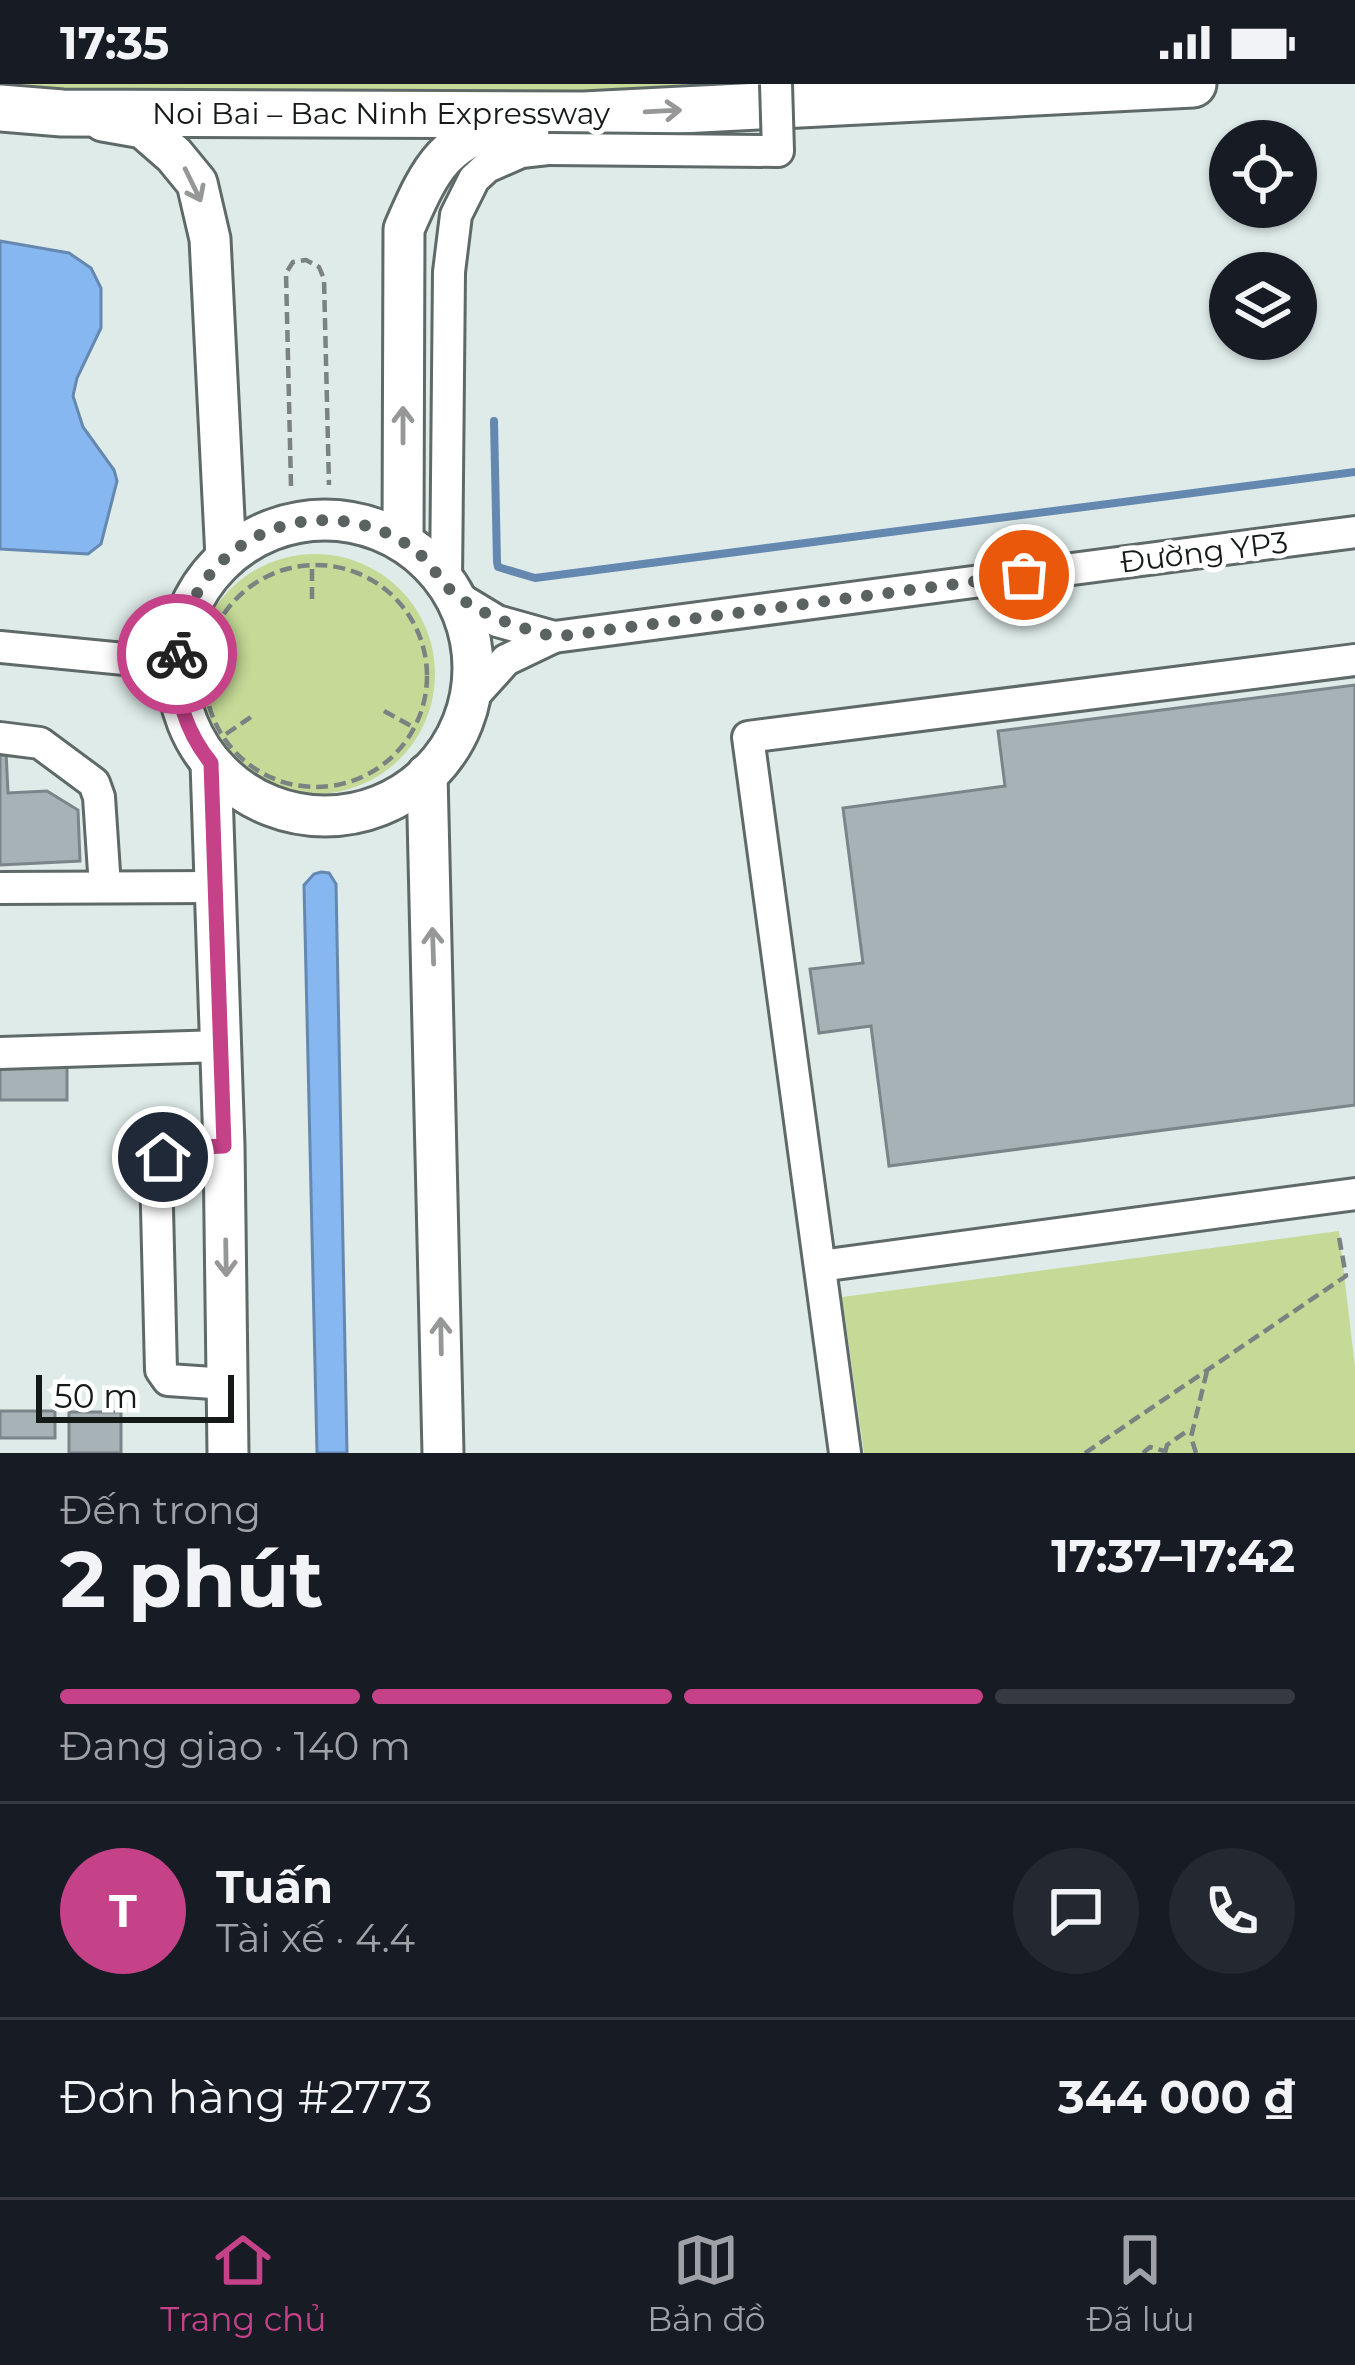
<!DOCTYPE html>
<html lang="vi">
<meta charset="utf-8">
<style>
:root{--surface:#171b24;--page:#242831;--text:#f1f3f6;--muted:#9ea1a6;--line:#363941;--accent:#c54289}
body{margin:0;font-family:Montserrat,sans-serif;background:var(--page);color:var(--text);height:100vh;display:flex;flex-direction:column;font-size:45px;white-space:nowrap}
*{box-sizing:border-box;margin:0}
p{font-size:39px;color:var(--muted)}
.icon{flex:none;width:66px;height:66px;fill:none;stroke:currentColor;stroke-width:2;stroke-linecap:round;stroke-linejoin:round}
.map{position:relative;height:1369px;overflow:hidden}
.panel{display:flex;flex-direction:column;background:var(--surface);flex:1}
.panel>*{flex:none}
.tools{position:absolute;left:1209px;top:36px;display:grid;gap:24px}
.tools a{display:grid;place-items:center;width:108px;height:108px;border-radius:50%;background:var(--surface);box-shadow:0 3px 9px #0004;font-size:60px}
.scale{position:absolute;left:36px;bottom:30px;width:198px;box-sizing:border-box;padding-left:12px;border:6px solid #151a19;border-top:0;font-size:33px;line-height:42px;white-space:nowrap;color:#151a19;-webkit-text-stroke:9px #fff;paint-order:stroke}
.pin{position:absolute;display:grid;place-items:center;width:102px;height:102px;color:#fff;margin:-51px;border:6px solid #fff;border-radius:50%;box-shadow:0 3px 12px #0007}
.courier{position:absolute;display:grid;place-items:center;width:120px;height:120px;margin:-60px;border:9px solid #c54289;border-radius:50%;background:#fff;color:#222;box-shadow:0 3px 15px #0007}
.summary em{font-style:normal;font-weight:700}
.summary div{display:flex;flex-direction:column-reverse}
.summary{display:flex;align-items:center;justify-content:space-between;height:204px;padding:0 60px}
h1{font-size:78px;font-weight:700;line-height:90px}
.bar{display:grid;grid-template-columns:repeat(4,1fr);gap:18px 12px;align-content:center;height:144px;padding:0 60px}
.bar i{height:15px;border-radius:9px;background:var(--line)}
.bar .current{background:var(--accent)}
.bar p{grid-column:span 4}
.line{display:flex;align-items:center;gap:30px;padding:0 60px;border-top:3px solid var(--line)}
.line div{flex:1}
.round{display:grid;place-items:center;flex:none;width:126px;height:126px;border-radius:63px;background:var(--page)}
.status{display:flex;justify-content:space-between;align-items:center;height:84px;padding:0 60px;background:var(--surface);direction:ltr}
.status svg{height:33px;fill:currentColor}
.tab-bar{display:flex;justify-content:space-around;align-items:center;height:168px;border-top:3px solid var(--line);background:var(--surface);font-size:33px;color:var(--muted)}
.tab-bar a{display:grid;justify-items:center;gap:6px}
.tab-bar .current{color:var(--accent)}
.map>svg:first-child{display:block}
.green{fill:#c4da96}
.water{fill:#87b7f0;stroke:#6588b0;stroke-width:3}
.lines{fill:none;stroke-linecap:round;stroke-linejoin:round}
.stream{stroke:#6588b0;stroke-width:8}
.building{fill:#a7b2b6;stroke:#7b8589;stroke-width:3}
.minor-casing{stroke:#5e6968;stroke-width:36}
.major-casing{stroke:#5e6968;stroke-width:45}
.highway-casing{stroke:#5e6968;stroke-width:51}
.path{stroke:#7a8382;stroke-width:4.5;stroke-dasharray:12 6;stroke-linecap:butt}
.minor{stroke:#fff;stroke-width:30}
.major{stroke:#fff;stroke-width:39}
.highway{stroke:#fff;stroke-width:45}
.minor-bridge-casing{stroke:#5e6968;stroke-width:36;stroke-linecap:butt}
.minor-bridge{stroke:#fff;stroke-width:30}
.oneway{stroke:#969898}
.done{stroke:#5b6362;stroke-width:12;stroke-dasharray:0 21.6}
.route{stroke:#c54289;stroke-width:15}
.labels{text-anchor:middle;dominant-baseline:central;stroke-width:10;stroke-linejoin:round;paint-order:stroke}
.street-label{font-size:30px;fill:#151a19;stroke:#fff}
</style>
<div class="status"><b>17:35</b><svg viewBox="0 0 49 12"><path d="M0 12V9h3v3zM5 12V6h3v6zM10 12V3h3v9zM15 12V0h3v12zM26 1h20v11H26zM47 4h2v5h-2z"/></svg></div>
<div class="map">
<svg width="1355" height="1369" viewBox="0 0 1355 1369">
<rect width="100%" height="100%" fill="#deebe9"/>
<!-- green -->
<g class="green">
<polygon points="0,0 912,0 593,11 80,8 0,4"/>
<circle cx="315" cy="590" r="120"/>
<polygon points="1339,1147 1355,1283 1355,1369 864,1369 842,1213"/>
</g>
<!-- water -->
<g class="water">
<polygon points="0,157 69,169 91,184 101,204 101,244 77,294 73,312 83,343 114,386 117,397 101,460 88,470 0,465"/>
<polygon points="321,788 329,789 336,800 347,1369 317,1369 304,801 314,790"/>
</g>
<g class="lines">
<!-- stream -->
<polyline class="stream" points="494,337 497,478 498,483 535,494 1355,388"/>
</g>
<!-- building -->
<g class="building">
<polygon points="1355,601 1355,1021 889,1082 871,942 819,949 810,885 863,879 843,724 1005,702 998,647"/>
<polygon points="0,667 6,667 8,709 47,707 78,726 80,777 0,781"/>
<polygon points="67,977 67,1016 0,1016 0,978"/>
<rect x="0" y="1327" width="55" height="27"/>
<rect x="69" y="1328" width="52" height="41"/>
</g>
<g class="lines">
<defs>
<g id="minor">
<polyline points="446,498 449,188 456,131 474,95 487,83 521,68 548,65"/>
<polyline points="454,511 497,537 554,553 506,576 469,617"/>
<polyline points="554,553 1355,448"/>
<polyline points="0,563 176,580"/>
<polyline points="0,654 40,659 94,699 99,713 105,803"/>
<polyline points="0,804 214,803"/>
<polyline points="0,969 221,962"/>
<path d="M224,1062C198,1063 172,1059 156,1084L161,1286L168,1296L228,1300"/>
<polyline points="820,1182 1355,1110"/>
<polyline points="845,1369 748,653 1355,576"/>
</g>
<g id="major">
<polyline points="103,37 143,44 174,71 197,99 210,155 226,474"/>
<circle cx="325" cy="584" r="148"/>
<path d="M403,458L404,145C431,83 446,50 518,40"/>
<polyline points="211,679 224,1062 228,1369"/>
<polyline points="427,690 443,1369"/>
</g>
<polyline id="highway" points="0,24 62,29 584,31 1193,0"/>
</defs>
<!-- minor casing -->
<use href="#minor" class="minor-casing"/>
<!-- major casing -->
<use href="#major" class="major-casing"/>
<!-- highway casing -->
<use href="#highway" class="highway-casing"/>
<!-- path -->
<g class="path">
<polyline points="291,402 286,189 293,178 306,176 319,183 324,195 329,401"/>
<circle cx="316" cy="592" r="111"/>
<polyline points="312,515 312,481"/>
<polyline points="384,627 415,644"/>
<polyline points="226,650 251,633"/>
<polyline points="1085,1369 1346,1192 1339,1153"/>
<polyline points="1143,1369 1150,1363 1164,1367"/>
<polyline points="1165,1369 1167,1361 1190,1345"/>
<polyline points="1196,1369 1191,1353 1207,1287"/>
</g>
<!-- minor -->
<use href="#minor" class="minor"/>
<!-- major -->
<use href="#major" class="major"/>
<!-- highway -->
<use href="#highway" class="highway"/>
<defs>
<polyline id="minor-bridge" points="548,65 778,67 776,0"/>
</defs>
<!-- minor-bridge casing -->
<use href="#minor-bridge" class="minor-bridge-casing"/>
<!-- minor-bridge -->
<use href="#minor-bridge" class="minor-bridge"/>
</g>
<!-- one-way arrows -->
<defs><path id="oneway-shaft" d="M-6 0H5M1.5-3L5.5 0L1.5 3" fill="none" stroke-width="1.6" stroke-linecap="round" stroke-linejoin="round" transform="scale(3)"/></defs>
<g class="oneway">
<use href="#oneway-shaft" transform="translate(663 27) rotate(-3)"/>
<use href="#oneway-shaft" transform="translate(193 101) rotate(64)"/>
<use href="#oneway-shaft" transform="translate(403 341) rotate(-90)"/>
<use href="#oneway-shaft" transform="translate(433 862) rotate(-92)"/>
<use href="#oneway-shaft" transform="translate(226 1174) rotate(89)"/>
<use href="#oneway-shaft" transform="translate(441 1252) rotate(-91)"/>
</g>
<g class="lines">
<!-- done -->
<path class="done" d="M177,570C182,526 205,486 242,461C294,426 367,428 416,467C433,480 443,503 460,514C490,535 520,543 554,553L1024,491"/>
<!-- route -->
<path class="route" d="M163,1073L180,1064L224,1062L211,679C186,648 174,610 177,570"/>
</g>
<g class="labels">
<!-- street labels -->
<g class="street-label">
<text x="381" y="29">Noi Bai – Bac Ninh Expressway</text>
<text transform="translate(1204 468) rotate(-7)">Đường YP3</text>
</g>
</g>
</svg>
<div class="tools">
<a><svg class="icon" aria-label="locate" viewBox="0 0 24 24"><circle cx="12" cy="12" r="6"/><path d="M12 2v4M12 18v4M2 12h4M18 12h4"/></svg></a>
<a><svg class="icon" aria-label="layers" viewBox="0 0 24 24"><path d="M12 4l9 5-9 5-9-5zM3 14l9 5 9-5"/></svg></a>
</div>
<div class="scale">50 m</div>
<div class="pin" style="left:1024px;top:491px;background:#ea580c"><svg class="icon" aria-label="bag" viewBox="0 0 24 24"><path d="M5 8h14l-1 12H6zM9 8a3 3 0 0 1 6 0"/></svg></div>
<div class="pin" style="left:163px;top:1073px;background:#1f2937"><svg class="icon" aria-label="home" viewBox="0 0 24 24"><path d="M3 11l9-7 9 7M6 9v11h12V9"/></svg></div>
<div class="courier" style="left:177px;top:570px"><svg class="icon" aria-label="bike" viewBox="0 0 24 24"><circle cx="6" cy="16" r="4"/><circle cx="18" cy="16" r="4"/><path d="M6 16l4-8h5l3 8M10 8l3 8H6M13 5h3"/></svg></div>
</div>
<section class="panel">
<div class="summary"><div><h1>2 phút</h1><p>Đến trong</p></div><em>17:37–17:42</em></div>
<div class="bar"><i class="current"></i><i class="current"></i><i class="current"></i><i></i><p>Đang giao · 140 m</p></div>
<div class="line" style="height:216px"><b class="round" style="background:var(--accent);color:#fff">T</b><div><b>Tuấn</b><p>Tài xế · 4.4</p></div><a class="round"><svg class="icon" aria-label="chat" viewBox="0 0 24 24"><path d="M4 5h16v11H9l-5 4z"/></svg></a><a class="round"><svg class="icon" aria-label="phone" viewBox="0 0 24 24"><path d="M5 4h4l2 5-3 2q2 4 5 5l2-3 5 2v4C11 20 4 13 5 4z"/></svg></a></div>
<div class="line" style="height:156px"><div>Đơn hàng #2773</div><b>344 000 ₫</b></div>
</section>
<nav class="tab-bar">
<a class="current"><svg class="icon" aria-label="home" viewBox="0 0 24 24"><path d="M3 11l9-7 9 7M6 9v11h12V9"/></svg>Trang chủ</a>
<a><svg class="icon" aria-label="map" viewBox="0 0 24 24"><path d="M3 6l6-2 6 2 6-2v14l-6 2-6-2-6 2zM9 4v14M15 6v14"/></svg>Bản đồ</a>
<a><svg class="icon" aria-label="saved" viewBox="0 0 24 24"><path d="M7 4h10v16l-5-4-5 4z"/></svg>Đã lưu</a>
</nav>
